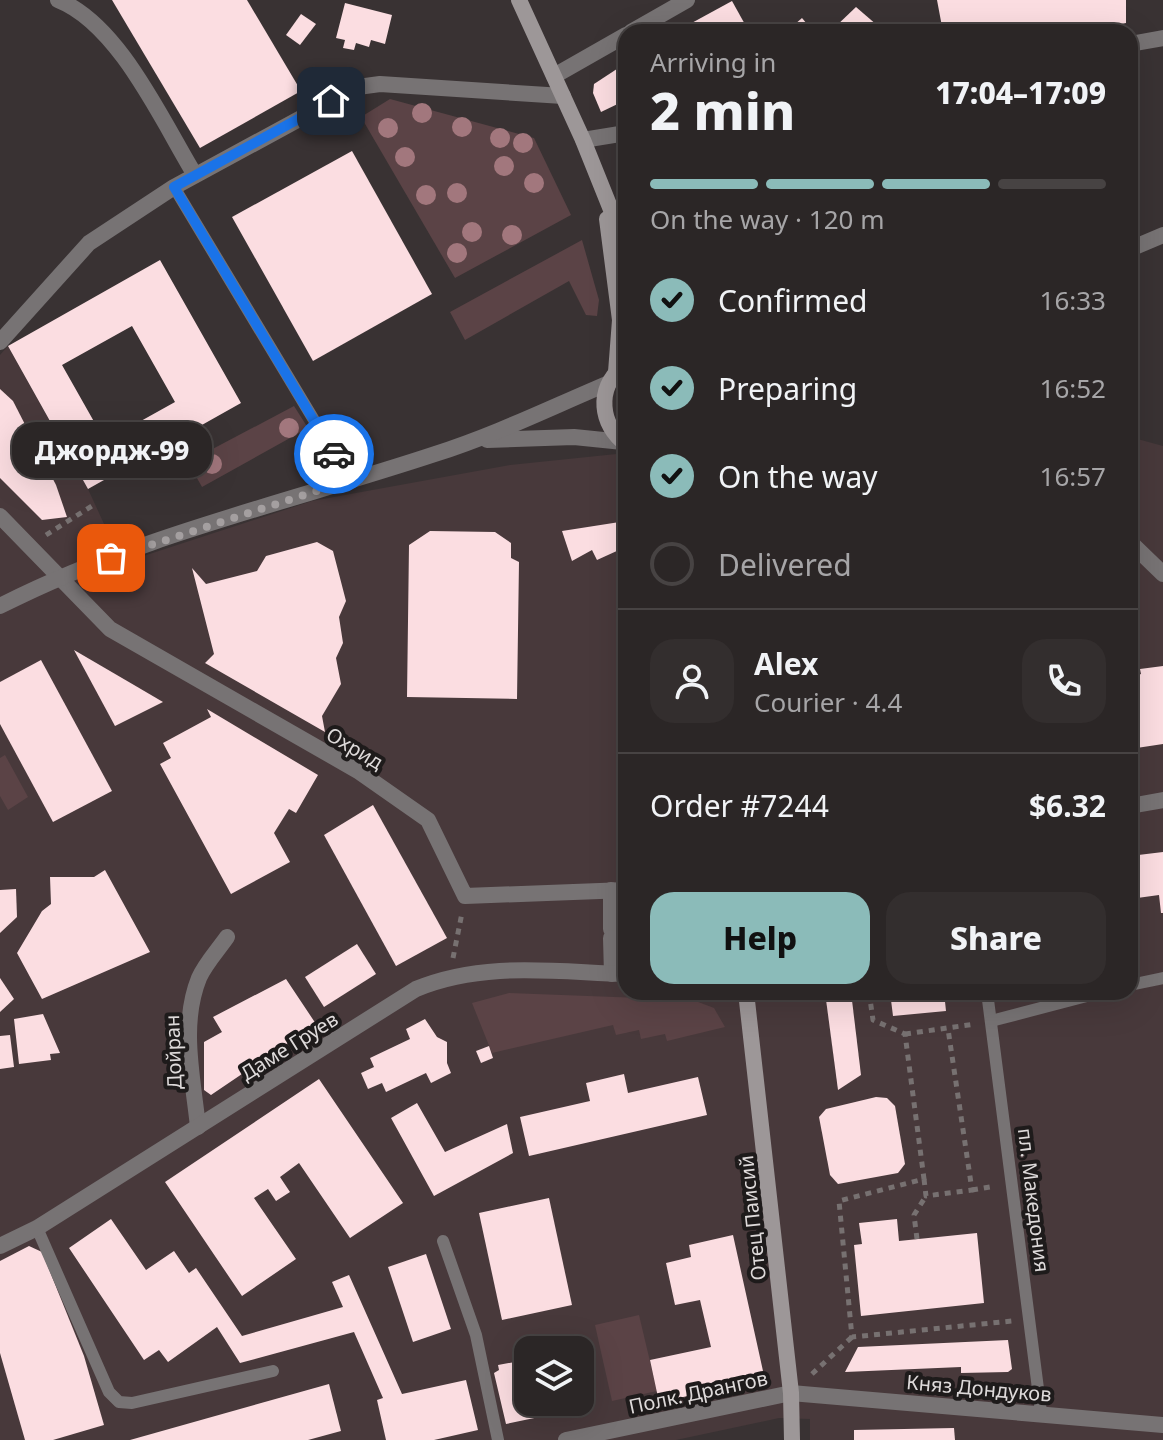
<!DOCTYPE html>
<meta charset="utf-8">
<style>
:root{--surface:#2b2626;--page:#332e2e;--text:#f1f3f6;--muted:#a6a5a7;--line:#474343;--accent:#8bbbb9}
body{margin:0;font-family:"Noto Sans",sans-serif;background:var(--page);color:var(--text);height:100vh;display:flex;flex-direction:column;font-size:30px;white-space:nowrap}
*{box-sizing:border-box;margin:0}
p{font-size:26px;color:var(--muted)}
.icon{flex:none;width:44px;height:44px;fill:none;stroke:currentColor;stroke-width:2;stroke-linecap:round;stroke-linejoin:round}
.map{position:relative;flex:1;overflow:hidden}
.details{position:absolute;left:618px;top:24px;width:520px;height:976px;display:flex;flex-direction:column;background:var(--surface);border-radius:24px;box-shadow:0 8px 32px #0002,0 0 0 2px var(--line)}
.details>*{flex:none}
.fabs{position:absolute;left:514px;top:1336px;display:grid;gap:16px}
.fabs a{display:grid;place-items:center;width:80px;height:80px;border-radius:16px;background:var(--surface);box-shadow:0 8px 32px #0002,0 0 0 2px var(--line);font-size:40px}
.pin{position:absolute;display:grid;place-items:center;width:68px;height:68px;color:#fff;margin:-34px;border-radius:16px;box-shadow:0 4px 12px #0006}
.courier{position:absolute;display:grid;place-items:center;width:80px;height:80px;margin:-40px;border:6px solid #1a73e8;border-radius:50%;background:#fff;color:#222;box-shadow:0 2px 10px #0007}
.bubble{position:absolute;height:56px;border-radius:24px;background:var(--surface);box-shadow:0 8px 32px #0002,0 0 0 2px var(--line);font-size:26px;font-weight:800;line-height:56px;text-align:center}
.overview em{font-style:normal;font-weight:800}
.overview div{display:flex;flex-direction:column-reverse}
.overview{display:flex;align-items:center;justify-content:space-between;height:136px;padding:0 32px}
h1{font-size:52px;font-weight:800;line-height:60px}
.bar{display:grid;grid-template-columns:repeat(4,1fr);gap:12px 8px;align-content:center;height:96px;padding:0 32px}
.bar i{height:10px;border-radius:6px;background:var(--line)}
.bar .selected{background:var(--accent)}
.bar p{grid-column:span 4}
.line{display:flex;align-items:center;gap:20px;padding:0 32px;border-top:2px solid var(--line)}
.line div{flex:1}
.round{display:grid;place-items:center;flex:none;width:84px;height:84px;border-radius:24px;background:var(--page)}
ol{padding:0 32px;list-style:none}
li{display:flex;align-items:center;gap:24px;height:88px}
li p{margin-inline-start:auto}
li .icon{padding:8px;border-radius:50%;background:var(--accent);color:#111;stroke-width:4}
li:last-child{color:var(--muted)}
li i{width:44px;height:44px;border:4px solid var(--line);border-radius:50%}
.button{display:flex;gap:16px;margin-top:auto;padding:16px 32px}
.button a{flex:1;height:92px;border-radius:24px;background:var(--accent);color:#111;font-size:32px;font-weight:800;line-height:92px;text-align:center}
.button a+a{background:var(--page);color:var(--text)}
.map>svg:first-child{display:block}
.built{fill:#48393b;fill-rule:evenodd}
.green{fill:#5b4346}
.building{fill:#fbdde1;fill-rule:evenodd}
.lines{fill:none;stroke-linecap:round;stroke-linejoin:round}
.path{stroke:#777171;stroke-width:5;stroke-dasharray:6 6;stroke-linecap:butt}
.lane{stroke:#777374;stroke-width:12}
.street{stroke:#777374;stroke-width:16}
.secondary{stroke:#9d9798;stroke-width:16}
.tree{fill:#a2777d}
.done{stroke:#a49fa0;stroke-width:8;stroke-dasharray:0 14.4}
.route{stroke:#1a73e8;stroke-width:10}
.labels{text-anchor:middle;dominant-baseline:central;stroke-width:8;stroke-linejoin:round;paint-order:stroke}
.street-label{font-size:20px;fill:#dedada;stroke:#1e1b1b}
</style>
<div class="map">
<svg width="1163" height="1440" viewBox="0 0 1163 1440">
<rect width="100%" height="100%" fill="#393233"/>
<!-- built -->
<path class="built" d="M8,346L88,489L122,563L312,501L510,465L626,453V992H1130V458L1134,438L1163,446V1440H810V1419L779,1418L676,1440H0V355ZM528,1350H580V1402H528Z"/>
<!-- green -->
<g class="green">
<polygon points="390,99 534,138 571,215 455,278 361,117"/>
<polygon points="582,240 599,300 597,316 586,315 569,281 465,340 450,312"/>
<polygon points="294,406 308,428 202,487 188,462"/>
<polygon points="5,755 28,797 8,810 0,796 0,758"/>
<polygon points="509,993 693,1000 714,1008 725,1027 667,1041 665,1034 641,1039 639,1030 616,1035 613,1025 492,1053 472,1003"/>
<polygon points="639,1315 657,1391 612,1401 595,1325"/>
</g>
<!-- building -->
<g class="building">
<polygon points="112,0 247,0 301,91 200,148"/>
<polygon points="937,0 1126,0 1126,23 1078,32 943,32"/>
<polygon points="732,1 747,28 740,32 692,32 688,25"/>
<polygon points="345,3 392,15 385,44 371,40 369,47 356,43 354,50 343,48 345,40 336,38"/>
<polygon points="856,7 885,32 839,32 834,28"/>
<polygon points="301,14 316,24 300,45 286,35"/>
<polygon points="802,18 812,30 786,32"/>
<polygon points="626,63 626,100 601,112 593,93 594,84"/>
<polygon points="352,151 432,294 313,361 232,217"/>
<path d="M160,260L241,403L88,489L8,346ZM132,326L175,402L105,441L62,365Z"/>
<polygon points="0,389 13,401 56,485 67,517 42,520 0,478"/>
<polygon points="626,521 626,553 621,556 619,550 597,560 592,550 572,561 562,531"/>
<polygon points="430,531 495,532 511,543 511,558 519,562 517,699 407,697 409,545"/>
<polygon points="317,542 333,551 346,601 339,617 343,643 336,658 341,684 322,716 325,732 205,663 214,654 192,568 206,584 257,571 266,556"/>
<polygon points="74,650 134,685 163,702 115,726"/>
<polygon points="41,660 112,791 53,822 0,724 0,682"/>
<polygon points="1163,666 1163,744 1130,749 1130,678 1141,674 1140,669"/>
<polygon points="207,709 318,775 296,813 289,809 274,833 290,862 231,894 160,764 171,758 163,743 211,717"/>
<polygon points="373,805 447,938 396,966 324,835"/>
<polygon points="1163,852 1163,913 1161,913 1159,895 1130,899 1130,856"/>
<polygon points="105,870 150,952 42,999 17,953 42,911 51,904 50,877 94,877"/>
<polygon points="16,889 17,917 0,933 0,890"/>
<polygon points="357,944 376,974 324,1007 305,977"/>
<polygon points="0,978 14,999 0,1012"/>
<polygon points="286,979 316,1024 211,1095 204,1090 204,1042 222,1032 213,1017"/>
<polygon points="825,992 851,992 861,1075 838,1090"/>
<polygon points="890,992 908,992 909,997 944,992 946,1011 893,1016"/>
<polygon points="1010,992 1061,992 1061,994 1011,1000"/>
<polygon points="43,1014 60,1053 50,1054 51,1060 19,1064 14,1019"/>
<polygon points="425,1019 437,1037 447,1042 447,1063 451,1073 431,1083 426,1073 386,1092 382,1083 368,1089 361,1073 374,1067 370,1058 410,1039 406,1029"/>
<polygon points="10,1035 14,1067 0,1069 0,1036"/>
<polygon points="489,1046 493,1058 481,1063 476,1051"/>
<polygon points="624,1074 628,1093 698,1077 707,1115 529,1156 520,1117 590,1101 586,1083"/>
<polygon points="319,1079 403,1203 350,1238 299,1163 280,1177 290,1192 276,1201 268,1189 254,1198 296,1259 242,1296 165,1182"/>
<polygon points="876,1097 887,1098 895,1106 905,1164 898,1173 838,1184 830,1175 819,1117 826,1109"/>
<polygon points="417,1103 445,1152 507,1124 513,1153 434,1196 391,1118"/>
<polygon points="549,1198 572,1305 502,1320 479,1213"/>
<polygon points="111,1219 146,1270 174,1251 189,1273 196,1268 242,1336 343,1307 332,1282 349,1275 402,1394 466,1380 478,1430 434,1440 386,1440 377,1400 383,1398 354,1332 240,1363 217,1327 168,1362 159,1350 144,1360 69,1248"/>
<polygon points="897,1219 899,1241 977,1233 984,1303 861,1316 854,1245 862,1244 859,1223"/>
<polygon points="733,1235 765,1380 659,1402 650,1360 711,1347 700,1300 675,1305 666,1263 691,1257 689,1245"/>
<polygon points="29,1246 42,1252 84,1356 104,1425 53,1440 25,1440 0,1353 0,1261"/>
<polygon points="426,1254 451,1329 413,1342 388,1267"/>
<polygon points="1008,1340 1012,1369 1008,1372 961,1373 961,1367 845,1372 858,1347"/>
<polygon points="528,1351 528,1402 580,1402 581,1389 587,1407 506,1424 494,1373 499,1370 498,1365 526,1360 523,1352"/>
<polygon points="329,1384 341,1431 308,1440 130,1440"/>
<polygon points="954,1428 955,1440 854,1440 854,1430"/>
</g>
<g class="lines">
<!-- path -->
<g class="path">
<polyline points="46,535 95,504"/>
<polyline points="453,958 462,913"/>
<polyline points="869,992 873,1020 905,1034 924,1179 839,1201 852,1337 1012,1321"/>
<polyline points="905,1034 975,1024"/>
<polyline points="924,1179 926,1196 972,1190 948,1029"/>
<polyline points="972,1190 995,1186"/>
<polyline points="917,1239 914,1215 926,1196"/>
<polyline points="812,1374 852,1337"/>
</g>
<!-- lane -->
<g class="lane">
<polyline points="174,187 341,465 347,481"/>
<polyline points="1130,985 1163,978"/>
<polyline points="987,992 1041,1412"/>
<polyline points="991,1021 1102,992"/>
<polyline points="37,1228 109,1392 119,1402 132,1403 273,1371"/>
<polyline points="443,1241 476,1335 498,1440"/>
</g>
<!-- street -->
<g class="street">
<path d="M58,0C119,24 162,121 195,175"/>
<polyline points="631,32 687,0"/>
<polyline points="1130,44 1163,38"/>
<polyline points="554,76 626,35"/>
<polyline points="583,140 626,133"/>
<polyline points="1130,249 1163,235"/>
<polyline points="0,342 89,243 174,187 358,87 380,84 563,96"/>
<polyline points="487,440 574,437 623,442"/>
<polyline points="0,516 110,629 358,771 428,820 465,896 626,890"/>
<polyline points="1130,542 1163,574"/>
<path d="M0,606C137,536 290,502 435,454C495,435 552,407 609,383"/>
<polyline points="1130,806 1163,800"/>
<polyline points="611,890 611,929"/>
<polyline points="611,938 612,974"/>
<path d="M198,1127C193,1078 180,1025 199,978C205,964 218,950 227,937"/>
<path d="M0,1246L37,1228L416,989C484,961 554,972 626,974"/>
<polyline points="566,1440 791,1393 1163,1425"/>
</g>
<!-- secondary -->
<g class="secondary">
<polyline points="519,0 583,140 626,247"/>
<polyline points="607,219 620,320 616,372"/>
<path d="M622,367C596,389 600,425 626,444"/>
<polyline points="746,992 791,1393 792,1440"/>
</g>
</g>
<!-- trees -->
<g class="tree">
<circle cx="422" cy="113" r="10"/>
<circle cx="462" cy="127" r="10"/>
<circle cx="388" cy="128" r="10"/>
<circle cx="500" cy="138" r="10"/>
<circle cx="523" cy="143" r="10"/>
<circle cx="405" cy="157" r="10"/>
<circle cx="504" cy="166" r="10"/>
<circle cx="534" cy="183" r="10"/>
<circle cx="457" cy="193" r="10"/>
<circle cx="426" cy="195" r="10"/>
<circle cx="472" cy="232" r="10"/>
<circle cx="512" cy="235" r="10"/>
<circle cx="457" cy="253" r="10"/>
<circle cx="289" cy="428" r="10"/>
<circle cx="212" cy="464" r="10"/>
</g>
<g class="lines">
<!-- done -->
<polyline class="done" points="111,558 347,481 334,454"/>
<!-- route -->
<polyline class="route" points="331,101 174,187 334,454"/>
</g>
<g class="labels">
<!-- street labels -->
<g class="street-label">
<text transform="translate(355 748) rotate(31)">Охрид</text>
<text transform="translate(289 1046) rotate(-32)">Даме Груев</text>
<text transform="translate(173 1052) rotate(-92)">Дойран</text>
<text transform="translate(1034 1200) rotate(83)">пл. Македония</text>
<text transform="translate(752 1218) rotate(-96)">Отец Паисий</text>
<text transform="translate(979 1388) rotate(5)">Княз Дондуков</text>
<text transform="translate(698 1392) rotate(-12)">Полк. Дрангов</text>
</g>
</g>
</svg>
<div class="fabs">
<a><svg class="icon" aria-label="layers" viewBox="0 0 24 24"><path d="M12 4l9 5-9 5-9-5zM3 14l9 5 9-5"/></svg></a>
</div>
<div class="pin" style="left:111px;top:558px;background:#ea580c"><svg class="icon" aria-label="bag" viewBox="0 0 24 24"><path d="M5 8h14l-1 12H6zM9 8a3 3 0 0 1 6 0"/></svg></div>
<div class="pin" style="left:331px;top:101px;background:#1f2937"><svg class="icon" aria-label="home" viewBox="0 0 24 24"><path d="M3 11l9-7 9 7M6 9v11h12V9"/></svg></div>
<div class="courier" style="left:334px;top:454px"><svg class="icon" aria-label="car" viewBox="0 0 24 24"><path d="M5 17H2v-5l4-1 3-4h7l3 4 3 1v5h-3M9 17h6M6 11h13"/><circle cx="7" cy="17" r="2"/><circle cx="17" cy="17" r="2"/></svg></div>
<div class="bubble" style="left:12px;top:422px;width:200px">Джордж-99</div>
<section class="details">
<div class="overview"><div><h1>2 min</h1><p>Arriving in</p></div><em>17:04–17:09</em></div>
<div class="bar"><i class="selected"></i><i class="selected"></i><i class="selected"></i><i></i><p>On the way · 120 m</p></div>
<ol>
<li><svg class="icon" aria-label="check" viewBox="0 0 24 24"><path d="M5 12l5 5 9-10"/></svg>Confirmed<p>16:33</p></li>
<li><svg class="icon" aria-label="check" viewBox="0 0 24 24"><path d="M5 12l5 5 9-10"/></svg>Preparing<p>16:52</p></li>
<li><svg class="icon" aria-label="check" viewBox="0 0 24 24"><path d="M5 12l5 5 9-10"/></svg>On the way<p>16:57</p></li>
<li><i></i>Delivered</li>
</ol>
<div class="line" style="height:144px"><a class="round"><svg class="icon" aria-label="person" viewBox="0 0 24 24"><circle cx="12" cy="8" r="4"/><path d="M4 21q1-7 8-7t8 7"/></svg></a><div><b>Alex</b><p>Courier · 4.4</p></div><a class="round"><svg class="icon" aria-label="phone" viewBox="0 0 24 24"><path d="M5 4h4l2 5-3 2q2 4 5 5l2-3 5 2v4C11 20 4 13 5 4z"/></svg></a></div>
<div class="line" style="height:104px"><div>Order #7244</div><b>$6.32</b></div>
<div class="button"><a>Help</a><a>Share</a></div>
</section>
</div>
